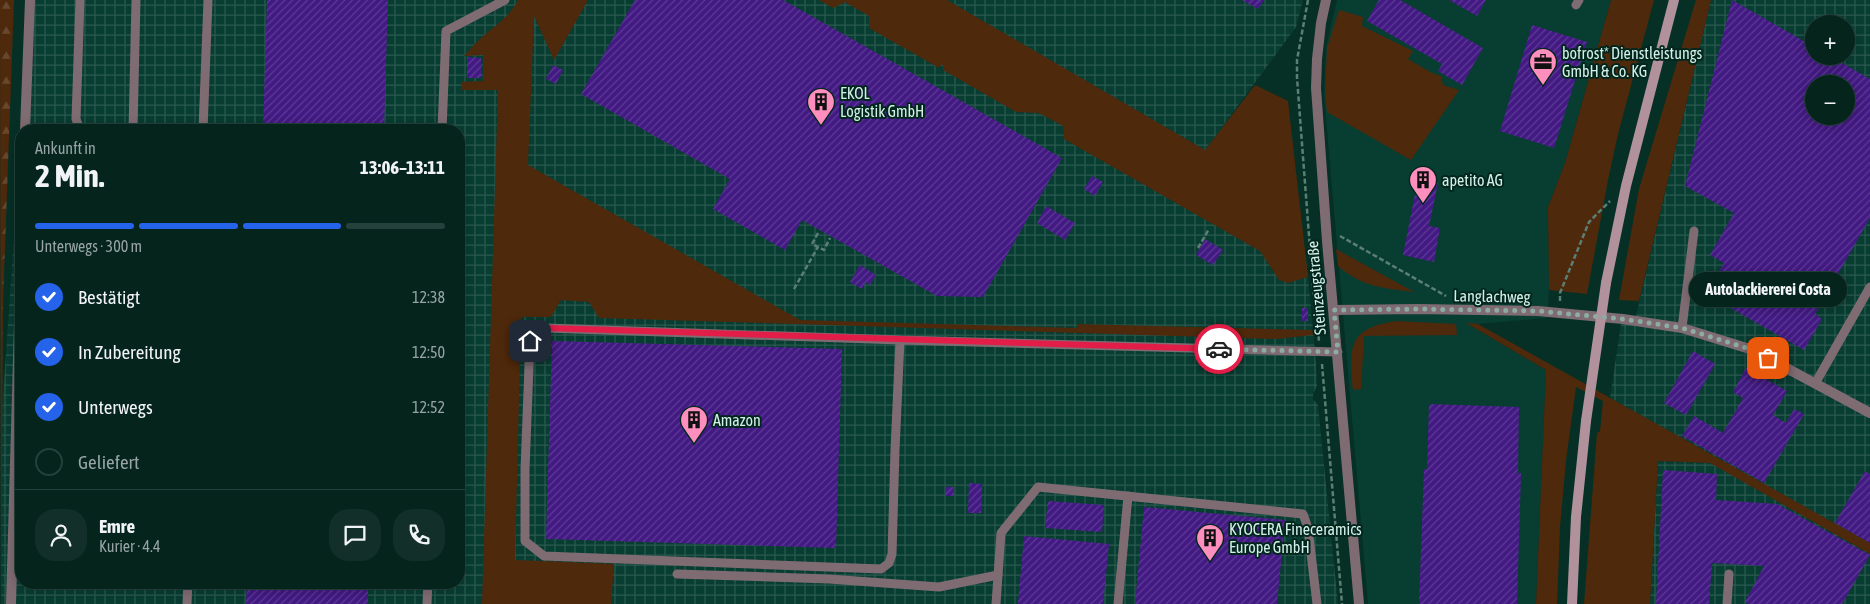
<!DOCTYPE html>
<html lang="de">
<meta charset="utf-8">
<style>
:root{--surface:#04241c;--page:#123029;--text:#f1f3f6;--muted:#97a4a3;--line:#25413b;--accent:#2563eb}
body{margin:0;font-family:"Asap Condensed",sans-serif;background:var(--page);color:var(--text);height:100vh;display:flex;flex-direction:column;font-size:19px;white-space:nowrap}
*{box-sizing:border-box;margin:0}
p{font-size:16px;color:var(--muted)}
.icon{flex:none;width:28px;height:28px;fill:none;stroke:currentColor;stroke-width:2;stroke-linecap:round;stroke-linejoin:round}
.map{position:relative;flex:1;overflow:hidden}
.sheet{position:absolute;left:15px;top:124px;width:450px;height:465px;display:flex;flex-direction:column;background:var(--surface);border-radius:20px;box-shadow:0 2px 12px #0003,0 0 0 1px var(--line)}
.sheet>*{flex:none}
.controls{position:absolute;left:1805px;top:15px;display:grid;gap:10px}
.controls a{display:grid;place-items:center;width:50px;height:50px;border-radius:50%;background:var(--surface);box-shadow:0 2px 12px #0003,0 0 0 1px var(--line);font-size:25px}
.pin{position:absolute;display:grid;place-items:center;width:42px;height:42px;color:#fff;margin:-21px;border-radius:10px;box-shadow:0 2px 8px #0006}
.courier{position:absolute;display:grid;place-items:center;width:50px;height:50px;margin:-25px;border:4px solid #e11d48;border-radius:50%;background:#fff;color:#222;box-shadow:0 1px 6px #0007}
.bubble{position:absolute;height:35px;border-radius:18px;background:var(--surface);box-shadow:0 2px 12px #0003,0 0 0 1px var(--line);font-size:16px;font-weight:700;line-height:35px;text-align:center}
.head em{font-style:normal;font-weight:700}
.head div{display:flex;flex-direction:column-reverse}
.head{display:flex;align-items:center;justify-content:space-between;height:85px;padding:0 20px}
h1{font-size:32px;font-weight:700;line-height:38px}
.bar{display:grid;grid-template-columns:repeat(4,1fr);gap:8px 5px;align-content:center;height:60px;padding:0 20px}
.bar i{height:6px;border-radius:4px;background:var(--line)}
.bar .current{background:var(--accent)}
.bar p{grid-column:span 4}
.line{display:flex;align-items:center;gap:12px;padding:0 20px;border-top:1px solid var(--line)}
.line div{flex:1}
.round{display:grid;place-items:center;flex:none;width:52px;height:52px;border-radius:20px;background:var(--page)}
ol{padding:0 20px;list-style:none}
li{display:flex;align-items:center;gap:15px;height:55px}
li p{margin-inline-start:auto}
li .icon{padding:5px;border-radius:50%;background:var(--accent);color:#fff;stroke-width:4}
li:last-child{color:var(--muted)}
li i{width:28px;height:28px;border:2px solid var(--line);border-radius:50%}
.map>svg:first-child{display:block}
.built{fill:#083d32}
.industrial{fill:url(#industrial-grid);fill-rule:evenodd}
.green{fill:#4f290b}
.forest{fill:url(#forest-firs)}
.building{fill:url(#building-hatch);fill-rule:evenodd}
.lines{fill:none;stroke-linecap:round;stroke-linejoin:round}
.path{stroke:#5b7f75;stroke-width:2.5;stroke-dasharray:5 2.5;stroke-linecap:butt}
.service{stroke:#7f6b72;stroke-width:9}
.minor{stroke:#7f6b72;stroke-width:10}
.secondary{stroke:#b0919c;stroke-width:10}
.secondary-bridge{stroke:#b0919c;stroke-width:10}
.done{stroke:#8caca3;stroke-width:5;stroke-dasharray:0 9}
.route{stroke:#e11d48;stroke-width:6}
.labels{text-anchor:middle;dominant-baseline:central;stroke-width:4;stroke-linejoin:round;paint-order:stroke}
.poi-label{font-size:16px;fill:#d4efe6;stroke:#00261d;text-anchor:start}
.street-label{font-size:16px;fill:#d4efe6;stroke:#00261d}
</style>
<div class="map">
<svg width="1870" height="604" viewBox="0 0 1870 604">
<defs>
<pattern id="industrial-grid" width="8" height="8" patternUnits="userSpaceOnUse" patternTransform="scale(1.25)"><rect width="8" height="8" fill="#083d32"/><path d="M0 4h8M4 0v8" fill="none" stroke="#2b5950"/></pattern>
<pattern id="forest-firs" width="22" height="20" patternUnits="userSpaceOnUse" patternTransform="scale(1.25)"><rect width="22" height="20" fill="#4f290b"/><path d="M5 1l3.5 6h-7zM16 11l3.5 6h-7z" fill="#67482f"/></pattern>
<pattern id="building-hatch" width="6" height="6" patternUnits="userSpaceOnUse" patternTransform="scale(1.25)"><rect width="6" height="6" fill="#431983"/><path d="M-1 1l2-2M0 6l6-6M5 7l2-2" fill="none" stroke="#5d3b95"/></pattern>
</defs>
<rect width="100%" height="100%" fill="#063026"/>
<!-- built -->
<polygon class="built" points="1337,0 1611,0 1565,163 1548,207 1549,290 1547,318 1478,324 1468,324 1546,370 1536,604 1368,604 1324,94 1326,48"/>
<!-- industrial -->
<g class="industrial">
<polygon points="31,0 1303,0 1296,27 1206,149 1301,227 1307,265 1316,364 1317,386 1313,394 1313,399 1318,405 1338,604 1,604 2,412 21,136 21,582 459,582 459,130 22,130"/>
<path d="M1711,0H1870V604H1650L1658,461L1709,463L1714,456L1610,398L1621,324H1634ZM1814,24H1846V56H1814ZM1814,84H1846V116H1814Z"/>
</g>
<!-- green -->
<g class="green">
<path d="M518,0H588L554,60L534,16L528,165L800,320L1077,328V324L1313,330V335L1276,339L599,318L589,302L561,300L551,317H521L515,560L614,564L611,604H482L498,90H461L462,82L483,81V55L464,56C469,51 473,45 478,41C492,27 509,18 518,0Z"/>
<polygon points="819,0 947,0 1205,150 1255,85 1288,101 1308,277 1288,283 1279,280 1260,251 1064,139 1063,126 1039,113 1016,112 943,70 943,65 941,65 939,68 869,28 869,16 845,2 833,8"/>
<polygon points="1611,0 1654,0 1618,134 1608,180 1587,294 1549,290 1548,207 1565,163"/>
<polygon points="1696,0 1711,0 1639,301 1619,300 1639,189"/>
<polygon points="1339,10 1363,17 1362,26 1413,51 1408,59 1432,73 1441,76 1443,85 1459,90 1411,160 1327,112 1325,92 1327,48"/>
<path d="M1336,249L1414,292C1383,288 1362,287 1338,266Z"/>
<path d="M1396,321L1456,324L1457,335L1364,336L1361,389L1353,390C1350,348 1346,329 1396,321Z"/>
<polygon points="1466,323 1478,324 1870,543 1870,554 1710,463 1658,461 1650,604 1584,604 1597,433 1600,431 1603,401 1576,387 1566,460 1560,527 1557,604 1536,604 1546,370"/>
</g>
<!-- forest -->
<polygon class="forest" points="0,0 14,0 3,301 1,604"/>
<!-- building -->
<g class="building">
<polygon points="267,0 388,0 384,130 263,130"/>
<polygon points="635,0 783,0 1062,158 983,297 937,296 802,220 785,250 713,209 730,179 581,94"/>
<polygon points="1242,0 1264,0 1258,9"/>
<polygon points="1379,0 1400,0 1483,48 1462,85 1438,71 1442,64 1367,21"/>
<polygon points="1449,0 1486,0 1477,16"/>
<path d="M1732,0L1814,47V56H1830L1870,79V218L1815,314L1822,319L1804,350L1706,294L1724,263L1710,255L1734,213L1685,186ZM1814,84H1846V116H1814Z"/>
<polygon points="1532,25 1587,42 1554,148 1500,131"/>
<polygon points="467,57 481,58 481,78 467,78"/>
<polygon points="553,65 563,70 556,84 546,79"/>
<polygon points="1092,176 1103,182 1095,196 1084,189"/>
<polygon points="1418,179 1438,183 1429,226 1440,228 1434,262 1403,255"/>
<polygon points="1046,206 1075,223 1065,240 1037,223"/>
<polygon points="1205,239 1223,250 1213,265 1196,255"/>
<polygon points="860,265 876,275 870,285 866,282 862,289 850,282"/>
<rect x="1302" y="308" width="6" height="13"/>
<polygon points="552,341 842,349 836,548 546,539"/>
<polygon points="1693,351 1715,364 1686,415 1664,403"/>
<polygon points="1746,368 1787,391 1773,415 1786,423 1794,409 1804,414 1764,483 1682,436 1694,416 1723,433 1743,398 1733,392"/>
<polygon points="1429,404 1519,407 1518,473 1521,473 1517,604 1419,604 1424,469 1427,469"/>
<polygon points="1663,470 1717,474 1716,500 1777,504 1870,555 1842,604 1748,604 1745,602 1764,566 1712,563 1709,604 1656,604"/>
<polygon points="1865,471 1870,474 1870,543 1835,523"/>
<polygon points="969,483 982,484 981,513 968,513"/>
<rect x="946" y="487" width="8" height="9"/>
<polygon points="1048,501 1104,505 1102,532 1045,528"/>
<polygon points="1144,507 1285,520 1277,604 1135,604"/>
<polygon points="1024,536 1109,544 1103,604 1018,604"/>
<polygon points="247,582 368,582 368,604 246,604"/>
</g>
<g class="lines">
<!-- path -->
<g class="path">
<polyline points="1308,0 1297,60 1297,78 1313,288 1319,341"/>
<polyline points="818,233 812,244 824,250 830,238"/>
<polyline points="1340,236 1446,296"/>
<polyline points="1198,248 1209,229"/>
<polyline points="794,289 818,247"/>
<polyline points="1560,301 1560,293 1589,222 1610,201"/>
<polyline points="1322,364 1342,604"/>
</g>
<!-- service -->
<g class="service">
<polyline points="1576,5 1579,0"/>
<polyline points="80,130 76,119 80,0"/>
<polyline points="133,130 136,0"/>
<polyline points="203,130 208,0"/>
<polyline points="442,130 446,31 505,0"/>
<polyline points="1682,328 1694,231"/>
<polyline points="900,340 546,328 536,331 530,341 525,469 525,541 544,556 881,569 889,563 892,554 895,450 900,340 1338,352"/>
<polyline points="1816,382 1870,287"/>
<polyline points="677,574 829,579 939,587 998,575"/>
<polyline points="187,604 188,582"/>
<polyline points="427,604 428,582"/>
<polyline points="996,604 1001,533 1038,487 1303,514 1308,528 1317,604"/>
<polyline points="1118,604 1128,496"/>
<polyline points="1727,604 1729,574"/>
</g>
<!-- minor -->
<g class="minor">
<polyline points="1326,0 1321,23 1317,59 1316,88 1327,241 1359,604"/>
<polyline points="25,130 30,0"/>
<polyline points="1334,310 1418,309 1538,311 1623,319 1682,328 1753,350 1870,413"/>
<polyline points="11,604 21,254"/>
</g>
<!-- secondary -->
<g class="secondary">
<polyline points="1606,283 1626,186 1674,0"/>
<polyline points="1572,604 1576,517 1586,421"/>
</g>
<!-- secondary-bridge -->
<polyline class="secondary-bridge" points="1586,421 1606,283"/>
</g>
<g class="lines">
<!-- done -->
<polyline class="done" points="1219,349 1338,352 1334,310 1418,309 1538,311 1623,319 1682,328 1753,350 1768,358"/>
<!-- route -->
<polyline class="route" points="530,341 536,331 546,328 1219,349"/>
</g>
<!-- icons -->
<defs>
<symbol id="office-pin" viewBox="-11 -11 22 30"><path d="M0 17L-7.5 6A9.5 9.5 0 1 1 7.5 6Z" fill="#fe8ebd" stroke="#00261d"/><path d="M-6-3h4V-5.5h4V-3h4V5H-6ZM-1-4.5V-3h2v-1.5ZM-6 0V1H6V0Z" fill="#111"/></symbol>
<symbol id="building-pin" viewBox="-11 -11 22 30"><path d="M0 17L-7.5 6A9.5 9.5 0 1 1 7.5 6Z" fill="#fe8ebd" stroke="#00261d"/><path d="M-4-6H4V6H1V3H-1V6H-4ZM-2.5-4.3h1.7v1.8h-1.7ZM.8-4.3h1.7v1.8H.8ZM-2.5-1h1.7V.8h-1.7ZM.8-1h1.7V.8H.8Z" fill="#111"/></symbol>
</defs>
<g fill-rule="evenodd">
<use href="#office-pin" x="1527" y="46" width="32" height="43"/>
<use href="#building-pin" x="805" y="86" width="32" height="43"/>
<use href="#building-pin" x="1407" y="164" width="32" height="43"/>
<use href="#building-pin" x="678" y="404" width="32" height="43"/>
<use href="#building-pin" x="1194" y="522" width="32" height="43"/>
</g>
<g class="labels">
<!-- poi labels -->
<g class="poi-label">
<text x="1562" y="53">bofrost* Dienstleistungs<tspan x="1562" dy="18">GmbH &amp; Co. KG</tspan></text>
<text x="840" y="93">EKOL<tspan x="840" dy="18">Logistik GmbH</tspan></text>
<text x="1442" y="180">apetito AG</text>
<text x="713" y="420">Amazon</text>
<text x="1229" y="529">KYOCERA Fineceramics<tspan x="1229" dy="18">Europe GmbH</tspan></text>
</g>
<!-- street labels -->
<g class="street-label">
<text transform="translate(1316 288) rotate(-95)">Steinzeugstraße</text>
<text transform="translate(1492 296) rotate(1)">Langlachweg</text>
</g>
</g>
</svg>
<div class="controls">
<a>+</a>
<a>−</a>
</div>
<div class="pin" style="left:1768px;top:358px;background:#ea580c"><svg class="icon" aria-label="bag" viewBox="0 0 24 24"><path d="M5 8h14l-1 12H6zM9 8a3 3 0 0 1 6 0"/></svg></div>
<div class="pin" style="left:530px;top:341px;background:#1f2937"><svg class="icon" aria-label="home" viewBox="0 0 24 24"><path d="M3 11l9-7 9 7M6 9v11h12V9"/></svg></div>
<div class="courier" style="left:1219px;top:349px"><svg class="icon" aria-label="car" viewBox="0 0 24 24"><path d="M5 17H2v-5l4-1 3-4h7l3 4 3 1v5h-3M9 17h6M6 11h13"/><circle cx="7" cy="17" r="2"/><circle cx="17" cy="17" r="2"/></svg></div>
<div class="bubble" style="left:1689px;top:272px;width:158px">Autolackiererei Costa</div>
<section class="sheet">
<div class="head"><div><h1>2 Min.</h1><p>Ankunft in</p></div><em>13:06–13:11</em></div>
<div class="bar"><i class="current"></i><i class="current"></i><i class="current"></i><i></i><p>Unterwegs · 300 m</p></div>
<ol>
<li><svg class="icon" aria-label="check" viewBox="0 0 24 24"><path d="M5 12l5 5 9-10"/></svg>Bestätigt<p>12:38</p></li>
<li><svg class="icon" aria-label="check" viewBox="0 0 24 24"><path d="M5 12l5 5 9-10"/></svg>In Zubereitung<p>12:50</p></li>
<li><svg class="icon" aria-label="check" viewBox="0 0 24 24"><path d="M5 12l5 5 9-10"/></svg>Unterwegs<p>12:52</p></li>
<li><i></i>Geliefert</li>
</ol>
<div class="line" style="height:90px"><a class="round"><svg class="icon" aria-label="person" viewBox="0 0 24 24"><circle cx="12" cy="8" r="4"/><path d="M4 21q1-7 8-7t8 7"/></svg></a><div><b>Emre</b><p>Kurier · 4.4</p></div><a class="round"><svg class="icon" aria-label="chat" viewBox="0 0 24 24"><path d="M4 5h16v11H9l-5 4z"/></svg></a><a class="round"><svg class="icon" aria-label="phone" viewBox="0 0 24 24"><path d="M5 4h4l2 5-3 2q2 4 5 5l2-3 5 2v4C11 20 4 13 5 4z"/></svg></a></div>
</section>
</div>
